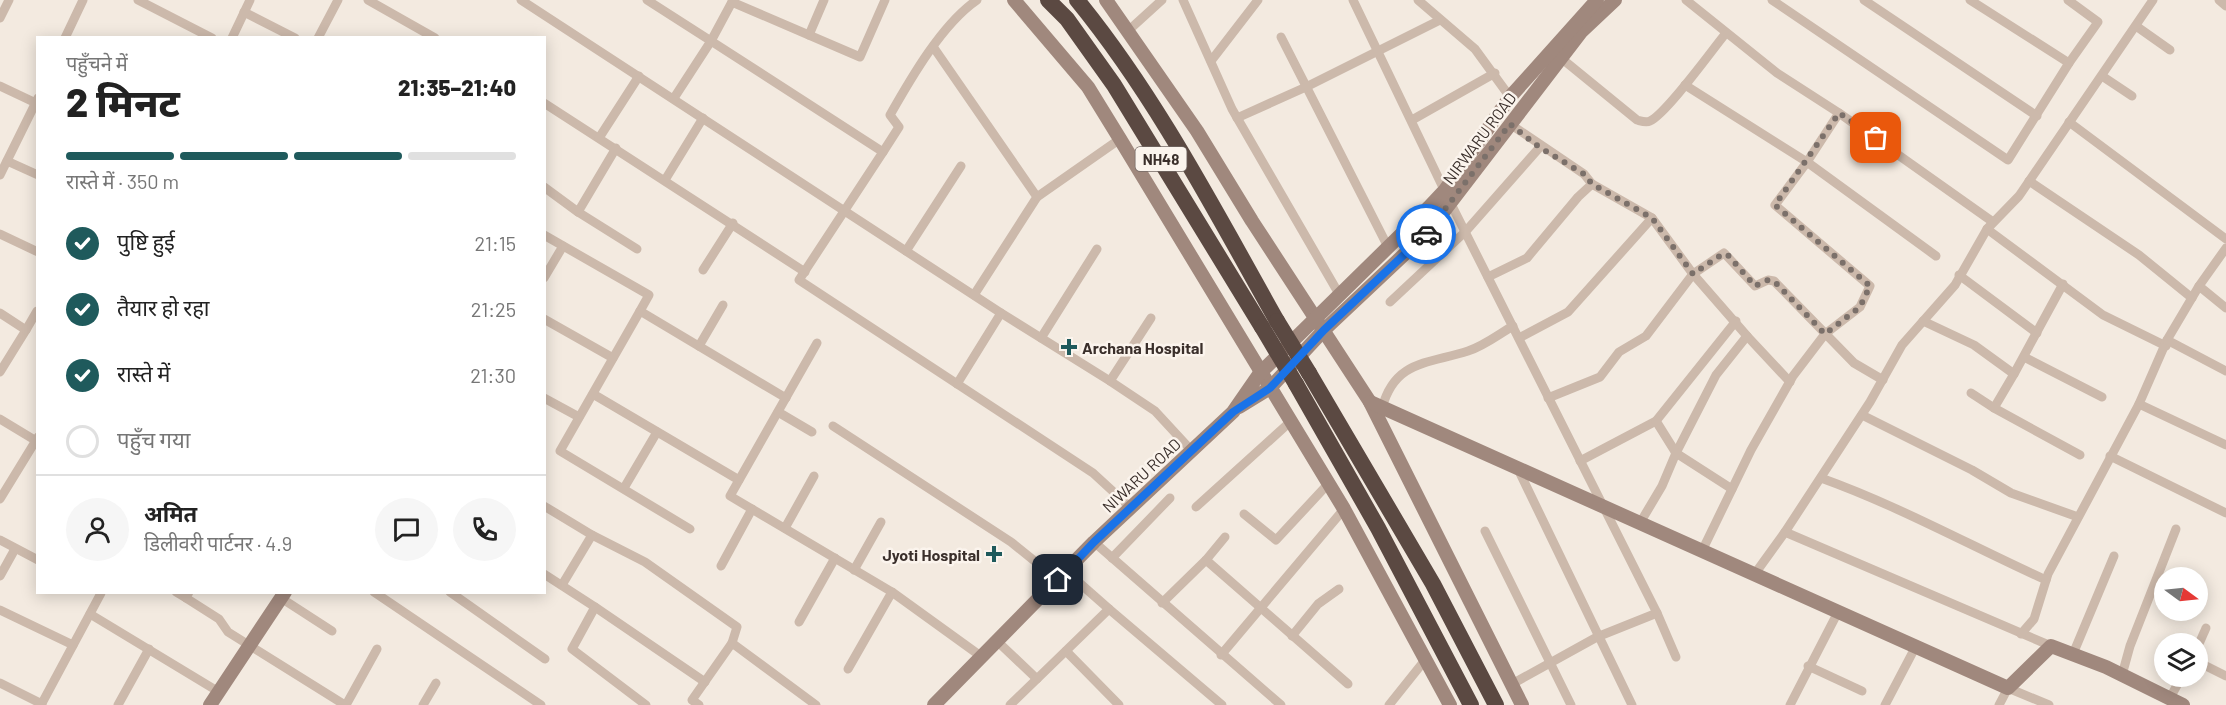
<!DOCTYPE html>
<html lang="hi">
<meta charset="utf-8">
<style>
:root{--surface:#fff;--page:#f6f6f6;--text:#222;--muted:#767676;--line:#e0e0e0;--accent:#1f5a5c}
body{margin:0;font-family:Barlow,"Noto Sans Devanagari",sans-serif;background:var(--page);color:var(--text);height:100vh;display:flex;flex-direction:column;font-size:22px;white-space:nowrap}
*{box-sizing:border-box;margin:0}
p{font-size:20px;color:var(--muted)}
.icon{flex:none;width:33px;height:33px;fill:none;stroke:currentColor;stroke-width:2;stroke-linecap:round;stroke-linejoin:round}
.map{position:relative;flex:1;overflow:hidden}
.panel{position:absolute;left:36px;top:36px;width:510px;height:558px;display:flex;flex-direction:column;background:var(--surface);border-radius:0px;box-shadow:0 3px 15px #0003}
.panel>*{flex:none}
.needle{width:39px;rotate:105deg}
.controls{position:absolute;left:2154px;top:567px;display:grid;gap:12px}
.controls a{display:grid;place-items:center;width:54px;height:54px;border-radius:50%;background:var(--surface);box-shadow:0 3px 15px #0003;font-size:30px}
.pin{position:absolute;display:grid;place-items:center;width:51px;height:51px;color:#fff;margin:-26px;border-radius:12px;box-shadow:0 3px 9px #0006}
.courier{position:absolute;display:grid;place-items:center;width:60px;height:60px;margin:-30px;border:4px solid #1a73e8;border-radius:50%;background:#fff;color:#222;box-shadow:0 2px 8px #0007}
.head em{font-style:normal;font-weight:800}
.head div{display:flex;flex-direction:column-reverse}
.head{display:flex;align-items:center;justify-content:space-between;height:102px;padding:0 30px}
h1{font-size:39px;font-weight:800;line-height:45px}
.bar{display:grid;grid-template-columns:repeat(4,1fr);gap:9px 6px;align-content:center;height:72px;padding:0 30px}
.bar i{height:8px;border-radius:4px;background:var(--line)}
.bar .current{background:var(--accent)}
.bar p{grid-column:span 4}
.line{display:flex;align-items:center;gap:15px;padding:0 30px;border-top:2px solid var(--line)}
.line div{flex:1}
.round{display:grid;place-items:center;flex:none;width:63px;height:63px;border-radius:32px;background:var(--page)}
ol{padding:0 30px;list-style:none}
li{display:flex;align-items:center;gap:18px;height:66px}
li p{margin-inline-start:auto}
li .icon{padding:6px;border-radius:50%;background:var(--accent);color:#fff;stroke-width:4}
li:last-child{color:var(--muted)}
li i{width:33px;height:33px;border:3px solid var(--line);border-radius:50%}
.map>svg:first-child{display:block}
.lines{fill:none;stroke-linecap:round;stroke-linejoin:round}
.street{stroke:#ccb9ab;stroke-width:9}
.secondary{stroke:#a0887d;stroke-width:14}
.highway{stroke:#5b4942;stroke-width:16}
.highway-bridge{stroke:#5b4942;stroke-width:16}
.done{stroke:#7b706a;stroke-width:6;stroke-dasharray:0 10.8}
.route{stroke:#1a73e8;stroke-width:8}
.poi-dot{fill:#1f5a5c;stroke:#fbf4ed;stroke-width:2}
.labels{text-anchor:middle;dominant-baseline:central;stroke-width:5;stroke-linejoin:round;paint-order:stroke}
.shield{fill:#fbf4ed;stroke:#746a65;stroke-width:1.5}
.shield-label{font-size:15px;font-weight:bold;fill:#3a2f2b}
.street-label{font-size:16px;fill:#3a2f2b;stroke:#fbf4ed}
.poi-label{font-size:16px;font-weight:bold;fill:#3a2f2b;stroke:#fbf4ed;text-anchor:start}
</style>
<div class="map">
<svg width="2226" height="705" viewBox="0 0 2226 705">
<rect width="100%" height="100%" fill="#f3eae0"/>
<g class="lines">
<!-- street -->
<g class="street">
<polyline points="138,0 212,38"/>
<polyline points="368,0 435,38"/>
<polyline points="521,0 1001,313 1110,381 1155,411 1191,450"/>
<polyline points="647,0 711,41 674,98"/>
<polyline points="733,0 711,41 883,152 799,280 1093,473 1130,507"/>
<polyline points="1183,0 1232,109 1339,294"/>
<polyline points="1353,0 1450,202 1657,613 1597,637 1512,684"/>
<polyline points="1418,0 1475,49 1510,97"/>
<polyline points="1686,0 1777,73 1839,113"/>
<polyline points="1772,0 2008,160 2069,63 2098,22 2068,0"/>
<polyline points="1864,0 2037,116"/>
<polyline points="1970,0 2069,63"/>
<polyline points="2219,0 2226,6"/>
<polyline points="732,2 860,57 885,0"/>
<polyline points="244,12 295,38"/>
<polyline points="0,18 9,0"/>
<polyline points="2136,26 2170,50"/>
<polyline points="1129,30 1162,0"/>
<polyline points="809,35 824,0"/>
<polyline points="1281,37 1388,247"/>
<polyline points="65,38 83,0"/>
<polyline points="232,38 250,0"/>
<polyline points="318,38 338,0"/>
<polyline points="934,48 1037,197 974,295"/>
<path d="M1561,58L1637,120C1641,121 1646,123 1650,121C1667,113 1712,50 1726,33"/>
<polyline points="1211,61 1258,0"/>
<polyline points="2102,76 2132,96"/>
<polyline points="1685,85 1807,162 1775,205 1870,286 1860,307 1825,334 1793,376 1751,450 1702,551"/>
<polyline points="0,86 38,104"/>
<polyline points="544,103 805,272"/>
<polyline points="1237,118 1306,87 1440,20"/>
<polyline points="1412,120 1495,73"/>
<polyline points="2069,122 2226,239"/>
<polyline points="599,138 639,76"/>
<path d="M883,152L899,127L890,115C911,78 942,24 977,0"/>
<polyline points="7,161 38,175"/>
<polyline points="0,175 38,98"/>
<polyline points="665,180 703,118"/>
<polyline points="2029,181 2139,255 2192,298"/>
<polyline points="1592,184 1652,218 1693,274 1724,253 1755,286 1768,280 1774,281 1854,363 1883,380"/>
<polyline points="544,187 578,212 616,148"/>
<polyline points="1037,197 1120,139"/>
<polyline points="578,212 637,249"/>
<polyline points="1987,229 2103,315 2166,346"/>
<polyline points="0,234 38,252"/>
<polyline points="544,235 649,295 640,311"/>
<polyline points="906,251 961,166"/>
<polyline points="1936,256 1807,162 1839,113 1993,222"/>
<polyline points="703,270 733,223"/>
<polyline points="1959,275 2037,333"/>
<polyline points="1488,277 1527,258 1578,197 1592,184 1584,174 1510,124"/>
<polyline points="544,278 563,246"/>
<polyline points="2199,286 2226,248"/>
<polyline points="1390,302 1466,231 1540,147"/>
<polyline points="2226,308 2199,286 2167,340 2139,404 2226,445"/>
<polyline points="0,313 26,330 0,372"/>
<polyline points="544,319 613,358"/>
<polyline points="1923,321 1974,345 2014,374 2063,284"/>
<polyline points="26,330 37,311"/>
<polyline points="1747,336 1790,382"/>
<polyline points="1041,338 1097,249"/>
<polyline points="1519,338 1568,312 1652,218"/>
<polyline points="2167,340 2226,371"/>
<polyline points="817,343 730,496 892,592 982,657"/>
<polyline points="699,346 723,305"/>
<polyline points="2024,357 2102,397"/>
<polyline points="2014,374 1994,408 2080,455"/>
<polyline points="1110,381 1151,318"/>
<polyline points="957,384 1001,313"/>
<polyline points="1971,393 1994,408"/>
<polyline points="593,394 739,480"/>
<polyline points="544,398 579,417"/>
<polyline points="1548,398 1600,377 1619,352 1646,336 1693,274 1747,336 1716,375 1676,453 1732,489"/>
<path d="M1382,408C1395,360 1428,364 1468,351C1484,346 1499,334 1513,326"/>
<polyline points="778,412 812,432"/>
<polyline points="1862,415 1972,470 2011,493 2078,517"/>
<polyline points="0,419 38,442"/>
<polyline points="833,426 1011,542 1058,580"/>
<polyline points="2110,456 2226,513"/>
<polyline points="1580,461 1656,421 1736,321"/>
<polyline points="1518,469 1632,705"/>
<path d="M1821,478C1899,506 1971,546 2046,580"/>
<polyline points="624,488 657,432"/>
<polyline points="0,499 38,437"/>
<polyline points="544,506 592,535 645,562 737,627 732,643"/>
<polyline points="1196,507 1290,422"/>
<polyline points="1244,514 1276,540 1328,484"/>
<polyline points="1640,523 1662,486 1676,453 1656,421"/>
<polyline points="785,528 814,476"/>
<polyline points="690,529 560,451 640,311 786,398"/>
<polyline points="1485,531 1571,705"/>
<polyline points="1785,532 1870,402 1902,345 1955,285 1987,229 2019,196 2153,0"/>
<polyline points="0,540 38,560"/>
<polyline points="1094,542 1281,705"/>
<polyline points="1112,558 1170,498"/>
<polyline points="1206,560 1348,684"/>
<polyline points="721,566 752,509"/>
<polyline points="854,570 881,522"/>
<polyline points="544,574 595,607 572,649 646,705"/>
<polyline points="1754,575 1785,532 2051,646"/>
<polyline points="0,576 15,549"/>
<polyline points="562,585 592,535"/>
<polyline points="176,592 186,598 189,592"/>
<polyline points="374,592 541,705"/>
<polyline points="450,592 545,659"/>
<polyline points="186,598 219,619 228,632 345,705"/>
<polyline points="281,598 332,631"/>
<polyline points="1162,603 1206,560 1225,537"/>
<polyline points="595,607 705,682"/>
<polyline points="1109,609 1222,705"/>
<polyline points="0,610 73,645"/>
<polyline points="1657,613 1676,657"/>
<polyline points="90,614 219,692"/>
<polyline points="799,622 835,558"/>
<polyline points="2021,634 2034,619 2048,574 2139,404"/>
<polyline points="1292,636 1318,604 1339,589"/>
<polyline points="998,642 1037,679"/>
<polyline points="2198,646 2206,628"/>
<polyline points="1066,651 1119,705"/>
<polyline points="2073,654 2114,556"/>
<polyline points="1221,655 1344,509"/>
<polyline points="2198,662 2226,676"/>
<polyline points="1808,666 1862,691"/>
<polyline points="848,669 892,592"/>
<polyline points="2122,675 2130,646 2176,529"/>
<polyline points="0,683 42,704"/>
<polyline points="2170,698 2182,676"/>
<polyline points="41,705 101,593"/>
<polyline points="118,705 149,649"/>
<polyline points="346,705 377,649"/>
<polyline points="423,705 436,683"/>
<polyline points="699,705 692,700 732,643 816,705"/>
<polyline points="1010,705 1109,609 1067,572"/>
<polyline points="1389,705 1425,660"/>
<polyline points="1790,705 1838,612"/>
<polyline points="1885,705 1916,646"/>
<polyline points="1999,705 2008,688 2049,705"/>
</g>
<!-- secondary -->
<g class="secondary">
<polyline points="1014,0 1088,87 1120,139 1344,509 1450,705"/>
<polyline points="1106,0 1197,131 1252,221 1370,402 1522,705"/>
<polyline points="1370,402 2008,688 2051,646 2106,667 2183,705"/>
<polyline points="1239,407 1270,388 1324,330 1428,232 1581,32 1615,0"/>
<polyline points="210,705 285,592"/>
<polyline points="934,705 1094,542 1233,412 1260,373 1429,207 1445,190 1510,97 1597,0"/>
</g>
<!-- highway -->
<g class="highway">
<polyline points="1048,0 1067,19 1114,85 1262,327"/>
<path d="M1077,0C1157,98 1215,211 1277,321"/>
<polyline points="1309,373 1433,584 1496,705"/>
<polyline points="1296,384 1378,528 1471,705"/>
</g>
<!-- highway-bridge -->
<g class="highway-bridge">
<polyline points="1277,321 1309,373"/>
<polyline points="1262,327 1296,384"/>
</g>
</g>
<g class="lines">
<!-- done -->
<polyline class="done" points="1426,234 1510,124 1539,147 1584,174 1592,184 1652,218 1693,274 1721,255 1727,254 1755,286 1768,280 1774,281 1825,334 1860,307 1870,286 1775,205 1839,113 1876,138"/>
<!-- route -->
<polyline class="route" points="1058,580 1094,542 1233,412 1270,388 1324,330 1426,234"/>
</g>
<!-- markers -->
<g class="poi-dot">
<path d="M1066 338h6v6h6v6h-6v6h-6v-6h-6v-6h6z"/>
<path d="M991 545h6v6h6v6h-6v6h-6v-6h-6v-6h6z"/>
</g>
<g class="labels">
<!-- shield labels -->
<rect class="shield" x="1135.5" y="147" width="51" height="24" rx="4.5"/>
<g class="shield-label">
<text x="1161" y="159">NH48</text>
</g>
<!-- street labels -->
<g class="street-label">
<text transform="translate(1479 138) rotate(-53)">NIRWARU ROAD</text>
<text transform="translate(1141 475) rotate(-43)">NIWARU ROAD</text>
</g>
<!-- poi labels -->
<g class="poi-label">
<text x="1082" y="347">Archana Hospital</text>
<text x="980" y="554" text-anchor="end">Jyoti Hospital</text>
</g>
</g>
</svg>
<div class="controls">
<a><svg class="needle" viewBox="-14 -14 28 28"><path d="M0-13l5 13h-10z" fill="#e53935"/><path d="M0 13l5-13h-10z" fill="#767676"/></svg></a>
<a><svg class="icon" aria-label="layers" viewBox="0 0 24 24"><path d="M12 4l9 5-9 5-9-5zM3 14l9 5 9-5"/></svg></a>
</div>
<div class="pin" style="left:1876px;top:138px;background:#ea580c"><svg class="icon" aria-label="bag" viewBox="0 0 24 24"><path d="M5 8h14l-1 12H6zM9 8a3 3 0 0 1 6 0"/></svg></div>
<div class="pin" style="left:1058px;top:580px;background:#1f2937"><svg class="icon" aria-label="home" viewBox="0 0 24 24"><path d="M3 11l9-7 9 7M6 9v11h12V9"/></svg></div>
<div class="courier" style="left:1426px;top:234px"><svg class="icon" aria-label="car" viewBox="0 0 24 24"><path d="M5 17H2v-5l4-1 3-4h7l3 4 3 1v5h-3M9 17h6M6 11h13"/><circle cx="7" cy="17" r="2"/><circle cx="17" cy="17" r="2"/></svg></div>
<section class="panel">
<div class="head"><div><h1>2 मिनट</h1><p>पहुँचने में</p></div><em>21:35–21:40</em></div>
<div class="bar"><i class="current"></i><i class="current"></i><i class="current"></i><i></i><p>रास्ते में · 350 m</p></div>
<ol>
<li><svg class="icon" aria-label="check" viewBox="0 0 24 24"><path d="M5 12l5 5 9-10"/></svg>पुष्टि हुई<p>21:15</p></li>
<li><svg class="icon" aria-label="check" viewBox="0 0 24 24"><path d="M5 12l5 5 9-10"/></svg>तैयार हो रहा<p>21:25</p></li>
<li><svg class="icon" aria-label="check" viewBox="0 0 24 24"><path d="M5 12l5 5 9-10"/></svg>रास्ते में<p>21:30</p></li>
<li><i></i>पहुँच गया</li>
</ol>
<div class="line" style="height:108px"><a class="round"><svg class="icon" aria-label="person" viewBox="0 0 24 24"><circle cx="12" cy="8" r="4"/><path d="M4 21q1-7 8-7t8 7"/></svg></a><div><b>अमित</b><p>डिलीवरी पार्टनर · 4.9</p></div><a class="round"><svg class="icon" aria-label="chat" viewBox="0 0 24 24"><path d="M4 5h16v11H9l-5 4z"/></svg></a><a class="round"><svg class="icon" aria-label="phone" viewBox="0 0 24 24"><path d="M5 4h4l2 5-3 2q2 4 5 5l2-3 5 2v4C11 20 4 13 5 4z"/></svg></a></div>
</section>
</div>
